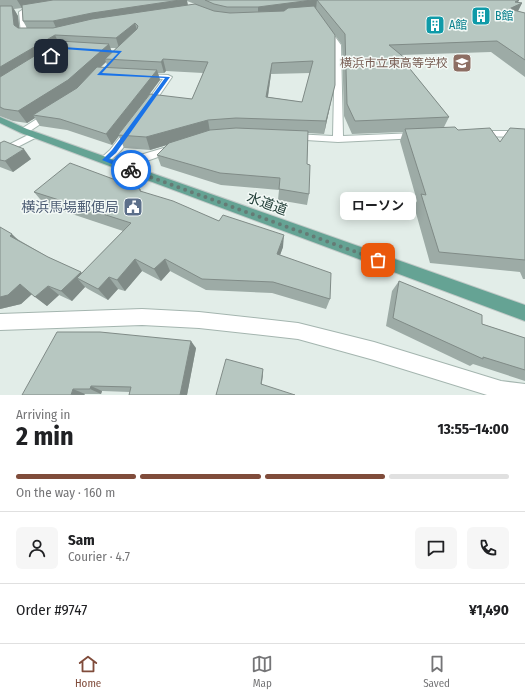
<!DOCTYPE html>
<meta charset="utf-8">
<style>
:root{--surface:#fff;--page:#f6f6f6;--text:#202124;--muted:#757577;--line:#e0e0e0;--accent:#804c3b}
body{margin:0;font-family:"Fira Sans Condensed","Noto Sans JP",sans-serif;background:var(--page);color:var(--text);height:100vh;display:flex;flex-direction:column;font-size:15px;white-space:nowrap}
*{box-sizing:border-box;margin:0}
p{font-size:13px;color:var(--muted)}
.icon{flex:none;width:22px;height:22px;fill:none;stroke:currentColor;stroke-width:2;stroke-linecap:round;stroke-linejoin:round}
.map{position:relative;height:395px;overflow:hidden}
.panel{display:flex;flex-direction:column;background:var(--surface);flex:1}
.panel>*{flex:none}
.pin{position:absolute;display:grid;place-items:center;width:34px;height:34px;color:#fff;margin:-17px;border-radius:8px;box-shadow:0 2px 6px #0006}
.courier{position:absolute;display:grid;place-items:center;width:40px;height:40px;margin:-20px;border:3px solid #1a73e8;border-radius:50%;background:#fff;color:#222;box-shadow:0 1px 5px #0007}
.bubble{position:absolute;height:28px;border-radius:6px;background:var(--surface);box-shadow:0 2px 10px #0003;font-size:13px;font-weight:700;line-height:28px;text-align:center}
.headline em{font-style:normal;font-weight:700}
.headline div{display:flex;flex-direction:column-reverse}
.headline{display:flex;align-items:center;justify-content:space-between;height:68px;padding:0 16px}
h1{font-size:26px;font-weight:700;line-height:30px}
.bar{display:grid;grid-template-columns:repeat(4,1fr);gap:6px 4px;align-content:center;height:48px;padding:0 16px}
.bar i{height:5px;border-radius:3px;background:var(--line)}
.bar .current{background:var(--accent)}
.bar p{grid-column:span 4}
.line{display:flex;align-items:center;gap:10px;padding:0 16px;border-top:1px solid var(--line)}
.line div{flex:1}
.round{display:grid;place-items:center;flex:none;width:42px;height:42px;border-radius:6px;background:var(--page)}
.tab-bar{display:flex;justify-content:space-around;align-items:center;height:56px;border-top:1px solid var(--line);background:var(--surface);font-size:11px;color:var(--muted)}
.tab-bar a{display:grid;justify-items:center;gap:2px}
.tab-bar .current{color:var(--accent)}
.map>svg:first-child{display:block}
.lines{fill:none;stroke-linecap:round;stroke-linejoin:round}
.minor-casing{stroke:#a4b5af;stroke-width:2}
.major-casing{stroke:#c1c9c7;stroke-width:2}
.minor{fill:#fff;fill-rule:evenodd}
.major{fill:#65a394;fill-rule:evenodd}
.wall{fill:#9daba6;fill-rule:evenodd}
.shaded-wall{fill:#808b87}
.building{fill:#b7c7c1;stroke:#808b87;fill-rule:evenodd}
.route{fill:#1a73e8}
.done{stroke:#657b75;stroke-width:4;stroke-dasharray:0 7.2}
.labels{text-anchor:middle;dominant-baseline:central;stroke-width:3;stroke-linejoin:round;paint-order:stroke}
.far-culture-label{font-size:12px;fill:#0d838f;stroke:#f3f9f6;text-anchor:start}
.far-education-label{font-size:12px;fill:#785e54;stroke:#f3f9f6;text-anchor:end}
.street-label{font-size:14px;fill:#213e37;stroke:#f3f9f6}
.service-label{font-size:14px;fill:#4e5e75;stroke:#f3f9f6;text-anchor:end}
</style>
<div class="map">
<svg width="525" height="395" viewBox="0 0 525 395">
<rect width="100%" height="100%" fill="#e2ede8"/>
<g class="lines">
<defs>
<g id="minor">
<polygon points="22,10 25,12 27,33 36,34 36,36 24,37 21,35 19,12"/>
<polygon points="326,26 328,27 341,45 343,136 416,133 419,134 421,136 419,138 338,142 290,139 288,137 290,135 293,134 333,136 335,45 323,28"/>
<polygon points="139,74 168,75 172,77 150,109 147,110 143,107 163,79 142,78 138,76"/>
<polygon points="51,110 54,111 55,113 54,115 27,133 21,133 19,131 21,129"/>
<path d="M131,126L136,129C129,139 115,165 101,161L100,159L110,150L128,127Z"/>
<polygon points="479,131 525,131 525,137 476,136 474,134"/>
<polygon points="34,132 37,133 39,135 37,137 0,156 0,149"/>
<polygon points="174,145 178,146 179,148 178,150 138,164 130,171 122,171 121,168 130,158"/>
<polygon points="142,309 199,312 298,323 374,342 501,381 525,384 525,395 487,395 374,360 298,339 199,328 142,325 0,330 0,314"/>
</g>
<polygon id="major" points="0,117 27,129 525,305 525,321 21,133 0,123"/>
</defs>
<!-- minor casing -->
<use href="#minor" class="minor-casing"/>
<!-- major casing -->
<use href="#major" class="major-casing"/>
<!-- minor -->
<use href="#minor" class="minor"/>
<!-- major -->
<use href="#major" class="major"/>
</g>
<!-- wall -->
<g class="wall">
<path d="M0,0H519L518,2L522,3L518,11L525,13V77L491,52L401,55L412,64L410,69L449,117L444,127L458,130L500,142L525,129V279H523L520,272L430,263L414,206L417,201L400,141L403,132L352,134L344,116L342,45L335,35L332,97L324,134L308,133L307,164L309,194L307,205L278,200L279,190L221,185L161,166L157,155L167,145L150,150L124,148L119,136L112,145L67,130L40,126L35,118L27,123L13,121L0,116ZM187,1L195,4L188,5ZM22,8L23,21L27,28H19L18,16L14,9ZM110,48H116L112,53ZM106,62L108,68H100ZM166,71L203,73L192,99L148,95L160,80L158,73H164ZM310,73L302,102L268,97L271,74Z"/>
<polygon points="0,143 31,159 13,172 0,167"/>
<polygon points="140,189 141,192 219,221 283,247 280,255 330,299 326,309 272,293 206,290 170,271 161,281 142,271 125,291 118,289 108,300 88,289 85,287 72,301 59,295 47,306 32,294 21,304 0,309 0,227 19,240 48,257 82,273 123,231 45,205 34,192"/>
<polygon points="399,281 482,324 525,338 525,381 473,364 470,366 386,326 392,291"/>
<polygon points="196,348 187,395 129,395 130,392 102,391 101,394 85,394 84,395 22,395"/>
</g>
<!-- shaded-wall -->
<g class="shaded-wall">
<polygon points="17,0 81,0 22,8"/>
<polygon points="180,0 187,0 188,8 58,32 53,21 92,13"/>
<polygon points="312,0 317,0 316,9 258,16 258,7"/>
<polygon points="519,0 516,6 522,3 517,13 509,9 515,2"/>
<polygon points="12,6 18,16 20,35 14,25"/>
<polygon points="135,23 138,34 119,48 116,38"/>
<polygon points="55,35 60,46 0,83 0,67"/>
<polygon points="109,44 113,55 105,59 106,62 74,92 33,115 35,118 27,123 18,111"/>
<polygon points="163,59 166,71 164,73 161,62"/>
<polygon points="272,63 271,74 266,109 266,97"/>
<polygon points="157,70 160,80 112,145 106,134"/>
<polygon points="335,85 332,97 324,134 326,121"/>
<polygon points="208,120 210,132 150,150 146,137"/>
<polygon points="24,149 31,159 13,172 5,161"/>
<polygon points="12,234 23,245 10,236"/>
<polygon points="284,235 283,247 276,266 277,254"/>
<polygon points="135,259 142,271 125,291 117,280"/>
<polygon points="165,259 170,271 161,281 154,269"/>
<polygon points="81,272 90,282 77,278 85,287 72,301 61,291"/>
<polygon points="109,277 118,289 108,300 98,289"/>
<polygon points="20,284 32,294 21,304 0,309 0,297"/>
<polygon points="48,286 59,295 47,306 35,297"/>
<polygon points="191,341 196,348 187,395 180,395"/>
<polygon points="263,369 263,375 261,389 261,384"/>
<polygon points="91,386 102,391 101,394 90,389"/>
<polygon points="73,389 85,394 84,395 71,395"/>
</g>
<!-- building -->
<g class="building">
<polygon points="53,0 180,0 92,13 53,21 23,21 22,5"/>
<polygon points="205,0 312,0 258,7 227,7 214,4"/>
<polygon points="317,0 519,0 515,2 522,3 509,9 525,13 525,60 497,41 389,45 412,64 406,64 449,117 355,121 347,104 345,34"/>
<path d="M195,4L214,11L230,13L284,11L288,8L314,6L335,35V85L326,121L236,118L208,120L146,137L118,135L150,94L192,99L208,62L163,59L161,62L105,59L137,29L138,26L135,23L116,38L55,35L0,67V6H12L14,25L18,28H53L92,19ZM313,61L302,102L266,97L272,63Z"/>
<polygon points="59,41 109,44 68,80 18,111 4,109 0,107 0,77"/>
<polygon points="97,67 157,70 106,134 60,119 33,115 77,88"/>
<polygon points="455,127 458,130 490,128 500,142 510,128 525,129 525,260 439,252 421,194 426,195 405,129"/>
<polygon points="236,128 308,131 307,164 310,165 309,194 279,189 280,178 220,173 157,155 169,143 210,130"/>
<polygon points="4,141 24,149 5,161 0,160 0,143"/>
<polygon points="70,163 140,189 140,191 173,201 219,221 223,215 284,235 277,254 331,273 330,299 273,282 202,279 165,259 154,269 135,259 117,280 109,277 98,289 77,278 131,223 34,192"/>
<polygon points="0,227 12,234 10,236 48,257 81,272 61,291 48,286 35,297 20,284 8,295 0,297"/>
<polygon points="399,281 482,315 482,324 525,338 525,370 483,357 483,359 393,318"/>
<polygon points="57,332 100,332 191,341 180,395 129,395 131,387 91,386 90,389 73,389 71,395 22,395"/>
<polygon points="226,359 263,369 261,384 295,395 216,395"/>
</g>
<!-- route -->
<polygon class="route" points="63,47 122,51 102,73 170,77 116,153 109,159 133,168 133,171 129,171 102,160 112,150 165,78 97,75 118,53 63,49 52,57 49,57 49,55"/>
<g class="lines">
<!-- done -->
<polyline class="done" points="131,170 378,260"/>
</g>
<!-- icons -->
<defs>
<symbol id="building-square" viewBox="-11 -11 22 22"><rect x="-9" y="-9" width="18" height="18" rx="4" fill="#0f9aa8" stroke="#f3f9f6"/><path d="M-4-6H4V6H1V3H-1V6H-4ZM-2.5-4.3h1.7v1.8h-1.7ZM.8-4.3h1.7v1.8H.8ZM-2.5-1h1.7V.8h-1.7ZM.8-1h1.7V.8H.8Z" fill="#fff"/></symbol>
<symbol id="school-square" viewBox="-11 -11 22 22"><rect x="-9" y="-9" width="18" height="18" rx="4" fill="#8d6e63" stroke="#f3f9f6"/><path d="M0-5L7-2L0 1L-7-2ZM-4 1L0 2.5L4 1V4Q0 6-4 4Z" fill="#fff"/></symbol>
<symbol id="civic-square" viewBox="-11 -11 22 22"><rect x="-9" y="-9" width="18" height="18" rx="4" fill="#5c6f8a" stroke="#f3f9f6"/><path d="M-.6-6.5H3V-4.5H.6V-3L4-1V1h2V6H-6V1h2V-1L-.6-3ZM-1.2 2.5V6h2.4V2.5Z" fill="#fff"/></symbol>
</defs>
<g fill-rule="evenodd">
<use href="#building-square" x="470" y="5" width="22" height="22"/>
<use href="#building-square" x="424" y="14" width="22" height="22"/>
<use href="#school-square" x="451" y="52" width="22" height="22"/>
<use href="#civic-square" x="122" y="196" width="22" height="22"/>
</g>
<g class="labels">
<!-- far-culture labels -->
<g class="far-culture-label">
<text x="495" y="16">B館</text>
<text x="449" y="25">A館</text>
</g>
<!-- far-education labels -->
<g class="far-education-label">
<text x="448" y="63">横浜市立東高等学校</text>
</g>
<!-- street labels -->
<g class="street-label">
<text transform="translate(267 204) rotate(20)">水道道</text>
</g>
<!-- service labels -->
<g class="service-label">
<text x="119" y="207">横浜馬場郵便局</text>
</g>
</g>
</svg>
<div class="pin" style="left:378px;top:260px;background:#ea580c"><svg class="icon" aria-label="bag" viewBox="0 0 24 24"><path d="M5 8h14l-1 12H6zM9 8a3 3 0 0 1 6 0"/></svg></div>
<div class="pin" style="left:51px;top:56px;background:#1f2937"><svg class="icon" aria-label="home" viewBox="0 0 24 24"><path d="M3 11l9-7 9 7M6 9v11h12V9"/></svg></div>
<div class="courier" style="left:131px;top:170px"><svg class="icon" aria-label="bike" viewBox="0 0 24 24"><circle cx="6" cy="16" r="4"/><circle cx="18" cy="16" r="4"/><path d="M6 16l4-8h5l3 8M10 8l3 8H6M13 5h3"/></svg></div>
<div class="bubble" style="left:340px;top:192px;width:76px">ローソン</div>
</div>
<section class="panel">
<div class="headline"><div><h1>2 min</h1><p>Arriving in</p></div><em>13:55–14:00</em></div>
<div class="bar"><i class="current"></i><i class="current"></i><i class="current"></i><i></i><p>On the way · 160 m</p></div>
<div class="line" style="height:72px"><a class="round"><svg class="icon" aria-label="person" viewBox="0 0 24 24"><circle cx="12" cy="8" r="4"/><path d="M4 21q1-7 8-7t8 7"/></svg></a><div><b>Sam</b><p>Courier · 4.7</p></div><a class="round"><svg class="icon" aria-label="chat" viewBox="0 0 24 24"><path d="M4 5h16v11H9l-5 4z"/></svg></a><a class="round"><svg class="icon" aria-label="phone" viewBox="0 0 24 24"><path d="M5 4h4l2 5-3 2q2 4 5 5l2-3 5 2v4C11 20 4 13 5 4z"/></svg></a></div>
<div class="line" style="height:52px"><div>Order #9747</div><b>¥1,490</b></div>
</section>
<nav class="tab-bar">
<a class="current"><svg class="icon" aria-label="home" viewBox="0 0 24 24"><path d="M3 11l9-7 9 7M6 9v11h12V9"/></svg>Home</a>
<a><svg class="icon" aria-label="map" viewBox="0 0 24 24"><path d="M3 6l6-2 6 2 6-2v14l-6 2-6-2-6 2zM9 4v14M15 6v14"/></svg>Map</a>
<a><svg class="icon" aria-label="saved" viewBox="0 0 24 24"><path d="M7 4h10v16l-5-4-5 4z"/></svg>Saved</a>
</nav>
